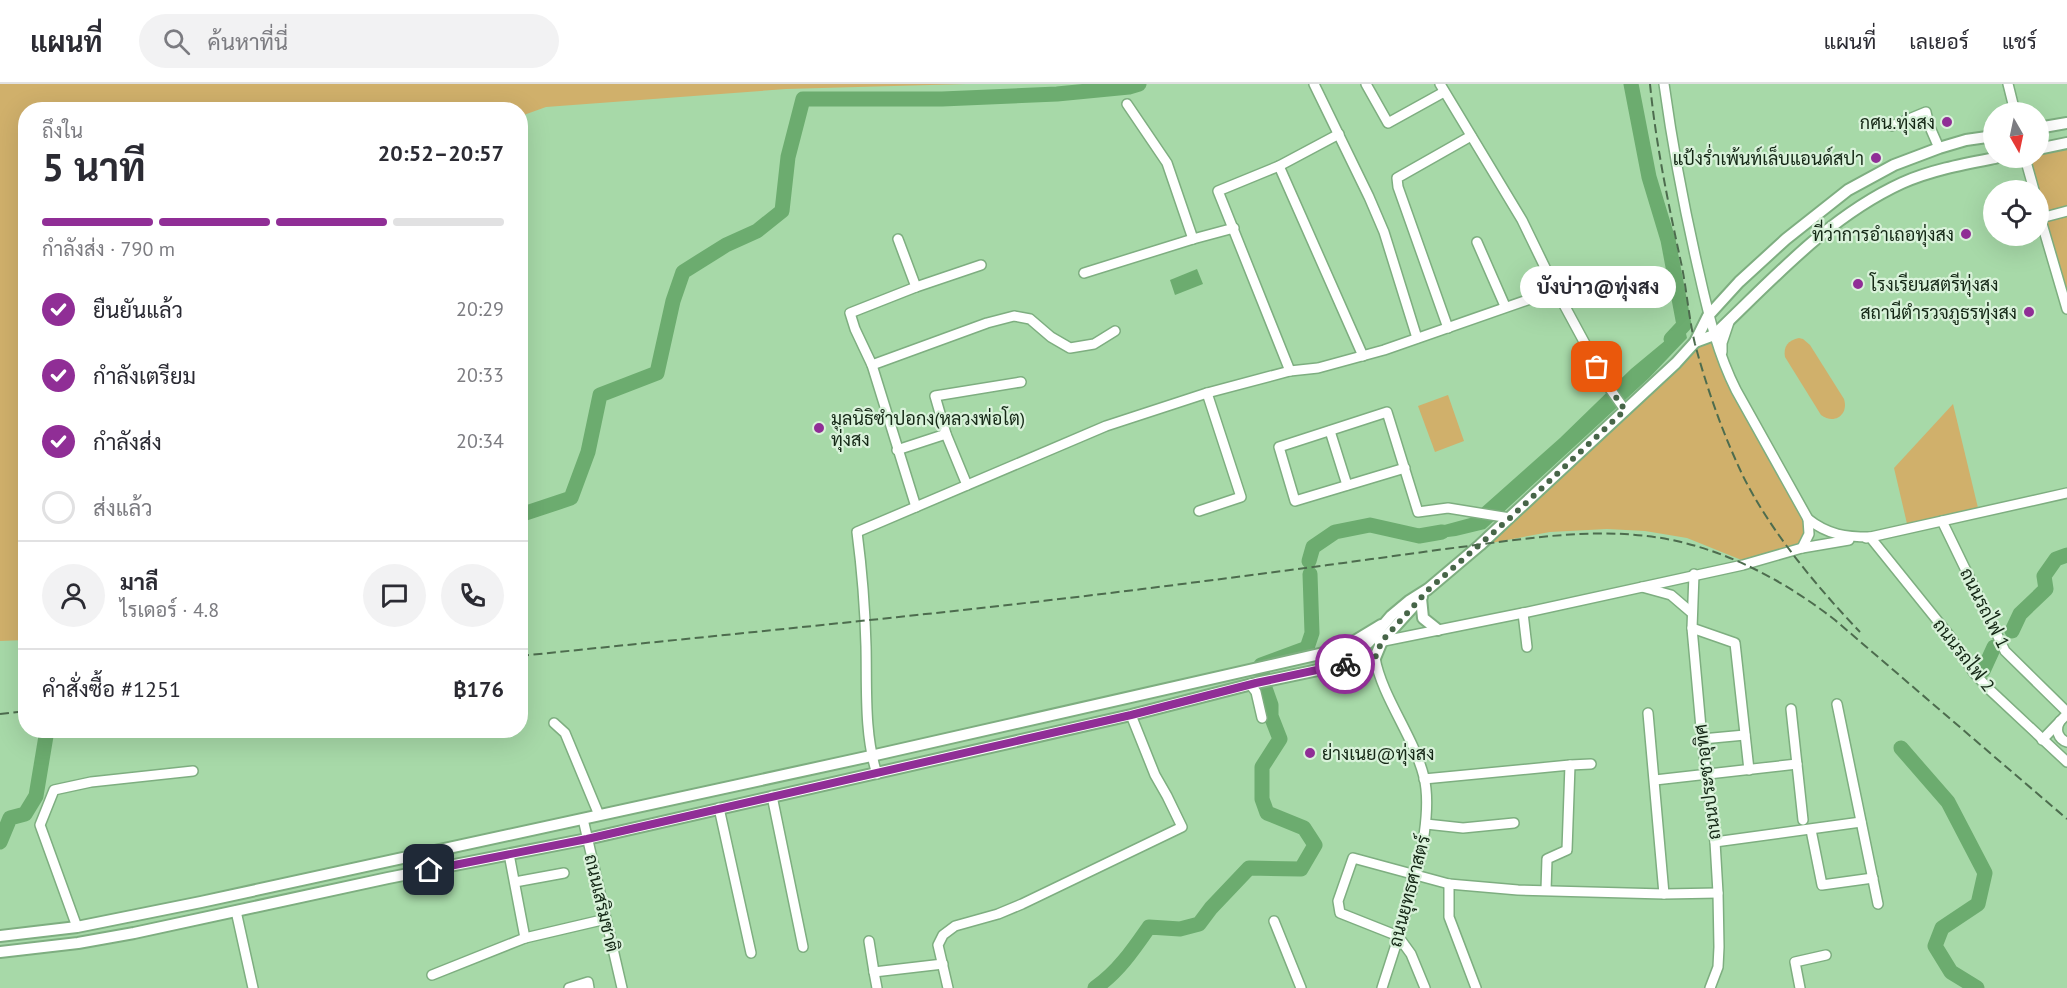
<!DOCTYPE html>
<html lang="th">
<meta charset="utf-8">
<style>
:root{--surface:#fff;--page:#f2f2f3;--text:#2b2b33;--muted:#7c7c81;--line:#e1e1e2;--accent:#902e96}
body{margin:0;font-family:"PT Sans",Sarabun,sans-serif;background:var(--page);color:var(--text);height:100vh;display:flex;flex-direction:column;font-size:22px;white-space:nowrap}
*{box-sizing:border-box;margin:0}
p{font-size:20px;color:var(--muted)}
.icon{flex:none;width:33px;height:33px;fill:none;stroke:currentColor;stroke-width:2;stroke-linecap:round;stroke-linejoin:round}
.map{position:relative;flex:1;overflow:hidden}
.details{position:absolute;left:18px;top:18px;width:510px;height:636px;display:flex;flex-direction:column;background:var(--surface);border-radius:24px;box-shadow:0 6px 24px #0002}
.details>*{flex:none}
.needle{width:39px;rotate:171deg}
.tools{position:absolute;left:1983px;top:18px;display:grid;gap:12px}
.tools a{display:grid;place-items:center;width:66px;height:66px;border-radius:50%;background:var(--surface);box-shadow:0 6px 24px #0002;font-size:30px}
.pin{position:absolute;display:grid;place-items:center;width:51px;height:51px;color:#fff;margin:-26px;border-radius:12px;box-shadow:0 3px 9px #0006}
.courier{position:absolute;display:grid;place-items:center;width:60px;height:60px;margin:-30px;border:4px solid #902e96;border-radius:50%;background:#fff;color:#222;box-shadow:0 2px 8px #0007}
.bubble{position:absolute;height:42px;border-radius:21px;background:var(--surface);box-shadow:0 6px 24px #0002;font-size:20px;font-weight:700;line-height:42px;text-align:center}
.head em{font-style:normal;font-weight:700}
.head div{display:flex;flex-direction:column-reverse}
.head{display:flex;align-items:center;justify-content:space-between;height:102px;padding:0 24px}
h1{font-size:39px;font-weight:700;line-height:45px}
.bar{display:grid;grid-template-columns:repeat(4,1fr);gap:9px 6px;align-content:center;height:72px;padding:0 24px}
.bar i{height:8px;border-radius:4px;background:var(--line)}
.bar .current{background:var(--accent)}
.bar p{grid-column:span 4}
.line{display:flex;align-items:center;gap:15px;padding:0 24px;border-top:2px solid var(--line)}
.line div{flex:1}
.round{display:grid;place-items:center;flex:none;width:63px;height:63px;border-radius:32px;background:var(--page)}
ol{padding:0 24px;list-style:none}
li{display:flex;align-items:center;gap:18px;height:66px}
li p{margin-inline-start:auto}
li .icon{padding:6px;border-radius:50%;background:var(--accent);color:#fff;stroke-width:4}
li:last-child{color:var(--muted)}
li i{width:33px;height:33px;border:3px solid var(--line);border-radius:50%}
header{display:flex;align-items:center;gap:36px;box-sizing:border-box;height:84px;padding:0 30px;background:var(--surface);border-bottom:2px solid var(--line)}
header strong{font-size:28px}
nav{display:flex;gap:33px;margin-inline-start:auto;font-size:21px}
.search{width:420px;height:54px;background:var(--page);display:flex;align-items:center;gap:15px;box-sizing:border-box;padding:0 21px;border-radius:33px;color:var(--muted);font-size:22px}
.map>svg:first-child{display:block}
.green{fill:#d0b06b}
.water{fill:#6cac6f}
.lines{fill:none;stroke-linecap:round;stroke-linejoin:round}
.river{stroke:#6cac6f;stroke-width:15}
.minor-casing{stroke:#7eae80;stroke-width:12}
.major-casing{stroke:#7eae80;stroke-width:14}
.minor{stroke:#fff;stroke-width:9}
.major{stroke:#fff;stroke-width:10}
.rail{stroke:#4d6c4e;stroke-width:2;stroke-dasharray:9 4.5;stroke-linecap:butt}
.done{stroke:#476548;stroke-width:6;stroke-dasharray:0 10.8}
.route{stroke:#902e96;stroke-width:8}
.poi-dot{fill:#902e96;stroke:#d9f2da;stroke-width:2}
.labels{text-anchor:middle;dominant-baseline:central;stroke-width:4.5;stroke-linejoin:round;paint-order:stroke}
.poi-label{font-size:18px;fill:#142715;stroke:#d9f2da;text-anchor:end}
.street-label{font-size:18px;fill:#142715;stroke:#d9f2da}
</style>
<header>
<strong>แผนที่</strong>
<div class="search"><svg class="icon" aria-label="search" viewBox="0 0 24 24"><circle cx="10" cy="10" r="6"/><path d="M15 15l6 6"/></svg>ค้นหาที่นี่</div>
<nav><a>แผนที่</a><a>เลเยอร์</a><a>แชร์</a></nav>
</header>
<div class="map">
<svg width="2067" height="904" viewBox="0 0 2067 904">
<rect width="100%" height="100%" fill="#a7d9a8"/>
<!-- green -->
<g class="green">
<polygon points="0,0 966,0 786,5 546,23 521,32 520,26 26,26 26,556 0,557"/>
<polygon points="2067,59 2067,225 2039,126 2038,106 2034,106 2025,74 2038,74 2039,65"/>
<polygon points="1714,251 1725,285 1808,435 1802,464 1749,479 1687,454 1645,447 1607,445 1550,448 1480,461 1695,258"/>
<path d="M1799,254L1803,255L1810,261L1844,315C1849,331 1834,341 1821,331L1785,273C1783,263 1788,256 1799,254Z"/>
<polygon points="1448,311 1464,357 1435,368 1418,322"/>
<polygon points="1953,320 1979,428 1908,444 1894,384"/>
</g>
<!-- water -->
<g class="water">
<polygon points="1197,185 1203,200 1175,211 1170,196"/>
<polygon points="1684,241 1687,254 1649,294 1485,445 1456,452 1423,456 1422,447 1470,434 1560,354 1631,285"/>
</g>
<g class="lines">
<!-- river -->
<g class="river">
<polyline points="1631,0 1649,93 1668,156 1684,241 1671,255"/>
<polyline points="520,431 571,414 588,368 600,311 657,289 673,217 683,188 726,161 757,147 782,127 788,73 803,15 942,15 1057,10 1129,3 1139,0"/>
<polyline points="1309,477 1313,463 1335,448 1370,441 1419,452 1442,448"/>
<polyline points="2012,547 2020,530 2046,505 2044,492 2056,475 2067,471"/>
<polyline points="1983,587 1994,563"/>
<polyline points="1901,664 1948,718 1985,789 1978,820 1942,844 1935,862 1951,888 1977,904"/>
<polyline points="0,758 10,734 25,730 36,712 47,646"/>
<path d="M1095,904C1118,888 1133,866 1149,843L1180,845L1199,840L1211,824L1249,784L1301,785L1315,761L1304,744L1267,729L1262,715V683L1280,655L1271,632V621L1265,604L1261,581L1307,564L1312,549L1310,490"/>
</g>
<defs>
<g id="minor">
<polyline points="1314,0 1369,113 1384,148 1417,254"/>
<polyline points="1366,0 1388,39 1444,8"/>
<polyline points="1440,0 1522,136 1556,206 1608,302 1625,326"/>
<path d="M1664,0C1673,65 1685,129 1700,193C1709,233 1718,270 1736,306L1808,435C1828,451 1846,453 1870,453L1949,551L1974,589L1990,606L2067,678"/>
<polyline points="2008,0 2015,28"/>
<polyline points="1127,20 1167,79 1193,155"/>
<polyline points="1892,42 1926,28 1929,41 1939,64"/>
<polyline points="2025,74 2034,106"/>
<polyline points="1279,82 1363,272"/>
<polyline points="2038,126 2067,225"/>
<polyline points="2041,134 2067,127"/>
<polyline points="898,155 916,203"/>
<polyline points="1477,158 1505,222"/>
<polyline points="1084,189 1193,155 1234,144"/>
<polyline points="1448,244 1398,103 1397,94 1471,52"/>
<polyline points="1722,268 1722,259 1729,238"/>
<polyline points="872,281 987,239 1014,232 1030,235 1051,253 1070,264 1094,260 1115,247"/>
<polyline points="1290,287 1218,107 1279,82 1339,50"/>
<polyline points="1330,347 1347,401"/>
<polyline points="897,366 946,350"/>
<polyline points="1405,384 1295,417 1279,363 1387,328 1418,428 1448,424 1510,434"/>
<polyline points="967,401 946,350 935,312 1021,298"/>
<polyline points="916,423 872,281 855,245 850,229 916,203 981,181"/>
<polyline points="1199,427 1241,413 1207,309"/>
<polyline points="1942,437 2005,567 2067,628"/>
<polyline points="1866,454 2067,409"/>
<polyline points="1802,464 1809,450 1808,435"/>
<polyline points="1694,490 1692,544 1702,655 1715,758 1718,809 1719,863 1718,883 1710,904"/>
<polyline points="1642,503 1671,511 1692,529"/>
<polyline points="1523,529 1527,563"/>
<polyline points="1692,544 1735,559 1749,686"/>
<polyline points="1379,558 1523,529 1743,481 1802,464 1849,456"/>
<path d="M1375,574C1382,613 1414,653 1424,693C1437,747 1399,850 1382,904"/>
<polyline points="1250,600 1256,608 1262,634"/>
<polyline points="1837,620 1878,820"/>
<polyline points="1791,625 1803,736"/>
<polyline points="1648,629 1664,810"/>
<path d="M2060,637C2055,646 2058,655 2067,658"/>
<polyline points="554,639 565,649 599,731"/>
<polyline points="1702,655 1745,651"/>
<polyline points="2042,656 2067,630"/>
<polyline points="1570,681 1591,680"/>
<path d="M877,690C864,650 867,604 866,562C865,524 862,486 857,448L1106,342L1207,309L1290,287L1318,284L1384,266L1556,206"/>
<polyline points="1424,695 1570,681 1567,766 1547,775 1546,806"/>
<polyline points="1655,696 1797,680"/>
<polyline points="772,712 803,863"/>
<polyline points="719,724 751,869"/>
<polyline points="583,735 622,904"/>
<polyline points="1426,740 1463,744 1514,739"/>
<polyline points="1811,746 1822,801 1873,794"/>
<polyline points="1715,758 1861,738"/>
<polyline points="515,798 564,789"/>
<polyline points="1449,800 1449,833 1476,904"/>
<polyline points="236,827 253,904"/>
<polyline points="1274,837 1301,904"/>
<polyline points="77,843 40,741 54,706 91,698 193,687"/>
<polyline points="525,854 606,835"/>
<polyline points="869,857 874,888 943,880"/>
<polyline points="874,888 877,904"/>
<polyline points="432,891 525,854 509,770"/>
<polyline points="569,904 588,898 589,904"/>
<polyline points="948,904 938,861 943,851 955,842 998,830 1022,820 1182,743 1167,712 1155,691 1131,631"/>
<polyline points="1425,904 1411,870 1398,852 1340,829 1338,817 1353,774 1449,800 1518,806 1664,810 1718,809"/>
<polyline points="1800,904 1795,878 1826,871"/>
</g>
<g id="major">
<polyline points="2038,44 2067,39"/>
<polyline points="2038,65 2067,59"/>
<path d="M1695,258L1714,251C1772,196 1828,133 1902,99C1931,86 1964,80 1995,74"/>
<polyline points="1421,514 1423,534 1438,546"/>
<polyline points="1348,561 1381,541"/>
<polyline points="0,852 77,843 201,818 871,672 1368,559 1391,532 1409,517 1428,505 1480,461 1676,279 1695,258 1708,232 1739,198 1786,155 1848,106 1894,81 1939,64 1966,56 1994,52"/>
<polyline points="0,868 78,859 134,849 388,794 587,755 1131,631 1256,599 1375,574 1382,557 1422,513"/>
</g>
</defs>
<!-- minor casing -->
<use href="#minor" class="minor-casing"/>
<!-- major casing -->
<use href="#major" class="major-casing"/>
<!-- minor -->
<use href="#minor" class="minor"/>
<!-- major -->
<use href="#major" class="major"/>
<!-- rail -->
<g class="rail">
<path d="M1650,0C1656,62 1669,123 1682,183C1687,209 1689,235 1695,260C1707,305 1723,350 1743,392C1771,448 1817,503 1860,548"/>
<path d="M520,572C749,548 977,527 1205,497C1285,487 1365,476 1445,465C1511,457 1580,444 1647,452C1716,460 1781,494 1835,536L2067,735"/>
<polyline points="0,630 26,627"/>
</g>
</g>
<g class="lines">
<!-- done -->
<polyline class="done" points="1345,580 1375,574 1382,557 1428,506 1510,434 1625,326 1608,302 1597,283"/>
<!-- route -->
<polyline class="route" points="429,786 587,755 1131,631 1256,599 1345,580"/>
</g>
<!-- markers -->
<g class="poi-dot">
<circle cx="1947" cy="38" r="6"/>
<circle cx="1876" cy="74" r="6"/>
<circle cx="1966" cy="150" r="6"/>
<circle cx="1858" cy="200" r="6"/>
<circle cx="2029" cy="228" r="6"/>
<circle cx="819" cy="344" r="6"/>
<circle cx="1310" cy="669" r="6"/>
</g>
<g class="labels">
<!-- poi labels -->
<g class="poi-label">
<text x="1935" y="38">กศน.ทุ่งสง</text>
<text x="1864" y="74">แป้งร่ำเพ้นท์เล็บแอนด์สปา</text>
<text x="1954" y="150">ที่ว่าการอำเถอทุ่งสง</text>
<text x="1870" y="200" text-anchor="start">โรงเรียนสตรีทุ่งสง</text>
<text x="2017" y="228">สถานีตำรวจภูธรทุ่งสง</text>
<text x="831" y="334" text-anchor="start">มูลนิธิซำปอกง(หลวงพ่อโต)<tspan x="831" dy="21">ทุ่งสง</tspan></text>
<text x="1322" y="669" text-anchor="start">ย่างเนย@ทุ่งสง</text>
</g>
<!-- street labels -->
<g class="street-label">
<text transform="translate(1985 524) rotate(63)">ถนนรถไฟ 1</text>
<text transform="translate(1964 571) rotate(52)">ถนนรถไฟ 2</text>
<text transform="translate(1707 698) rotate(-97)">ถนนประชาอุทิศ</text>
<text transform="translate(1409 807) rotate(-75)">ถนนยุทธศาสตร์</text>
<text transform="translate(602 819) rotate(77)">ถนนเสริมชาติ</text>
</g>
</g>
</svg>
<div class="tools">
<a><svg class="needle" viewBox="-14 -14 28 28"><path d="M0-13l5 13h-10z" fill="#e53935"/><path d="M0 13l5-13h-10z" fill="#7c7c81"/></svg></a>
<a><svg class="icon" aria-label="locate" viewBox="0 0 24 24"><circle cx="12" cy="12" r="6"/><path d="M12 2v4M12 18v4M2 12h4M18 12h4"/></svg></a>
</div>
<div class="pin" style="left:1597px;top:283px;background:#ea580c"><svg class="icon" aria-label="bag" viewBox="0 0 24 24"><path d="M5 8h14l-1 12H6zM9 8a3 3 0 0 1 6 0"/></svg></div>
<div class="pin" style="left:429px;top:786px;background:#1f2937"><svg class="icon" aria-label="home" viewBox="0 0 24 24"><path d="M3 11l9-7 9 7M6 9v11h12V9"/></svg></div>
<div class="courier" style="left:1345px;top:580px"><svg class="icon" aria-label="bike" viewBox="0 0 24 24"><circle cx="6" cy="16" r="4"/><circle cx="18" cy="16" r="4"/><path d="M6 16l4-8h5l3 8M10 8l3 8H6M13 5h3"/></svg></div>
<div class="bubble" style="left:1520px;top:182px;width:156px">บังบ่าว@ทุ่งสง</div>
<section class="details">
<div class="head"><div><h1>5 นาที</h1><p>ถึงใน</p></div><em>20:52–20:57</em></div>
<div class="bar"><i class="current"></i><i class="current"></i><i class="current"></i><i></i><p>กำลังส่ง · 790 m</p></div>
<ol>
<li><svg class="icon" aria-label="check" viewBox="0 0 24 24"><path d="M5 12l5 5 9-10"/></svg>ยืนยันแล้ว<p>20:29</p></li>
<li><svg class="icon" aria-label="check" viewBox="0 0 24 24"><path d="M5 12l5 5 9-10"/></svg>กำลังเตรียม<p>20:33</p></li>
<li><svg class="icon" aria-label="check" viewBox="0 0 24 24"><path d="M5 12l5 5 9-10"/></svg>กำลังส่ง<p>20:34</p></li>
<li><i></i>ส่งแล้ว</li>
</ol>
<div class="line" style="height:108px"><a class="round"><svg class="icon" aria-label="person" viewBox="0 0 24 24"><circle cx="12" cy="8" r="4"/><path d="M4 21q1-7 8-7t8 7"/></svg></a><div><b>มาลี</b><p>ไรเดอร์ · 4.8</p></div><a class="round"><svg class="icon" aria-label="chat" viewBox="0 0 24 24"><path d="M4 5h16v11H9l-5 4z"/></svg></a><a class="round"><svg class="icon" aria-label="phone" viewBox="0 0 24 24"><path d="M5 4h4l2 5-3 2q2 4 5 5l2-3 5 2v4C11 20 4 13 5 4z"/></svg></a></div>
<div class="line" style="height:78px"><div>คำสั่งซื้อ #1251</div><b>฿176</b></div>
</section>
</div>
